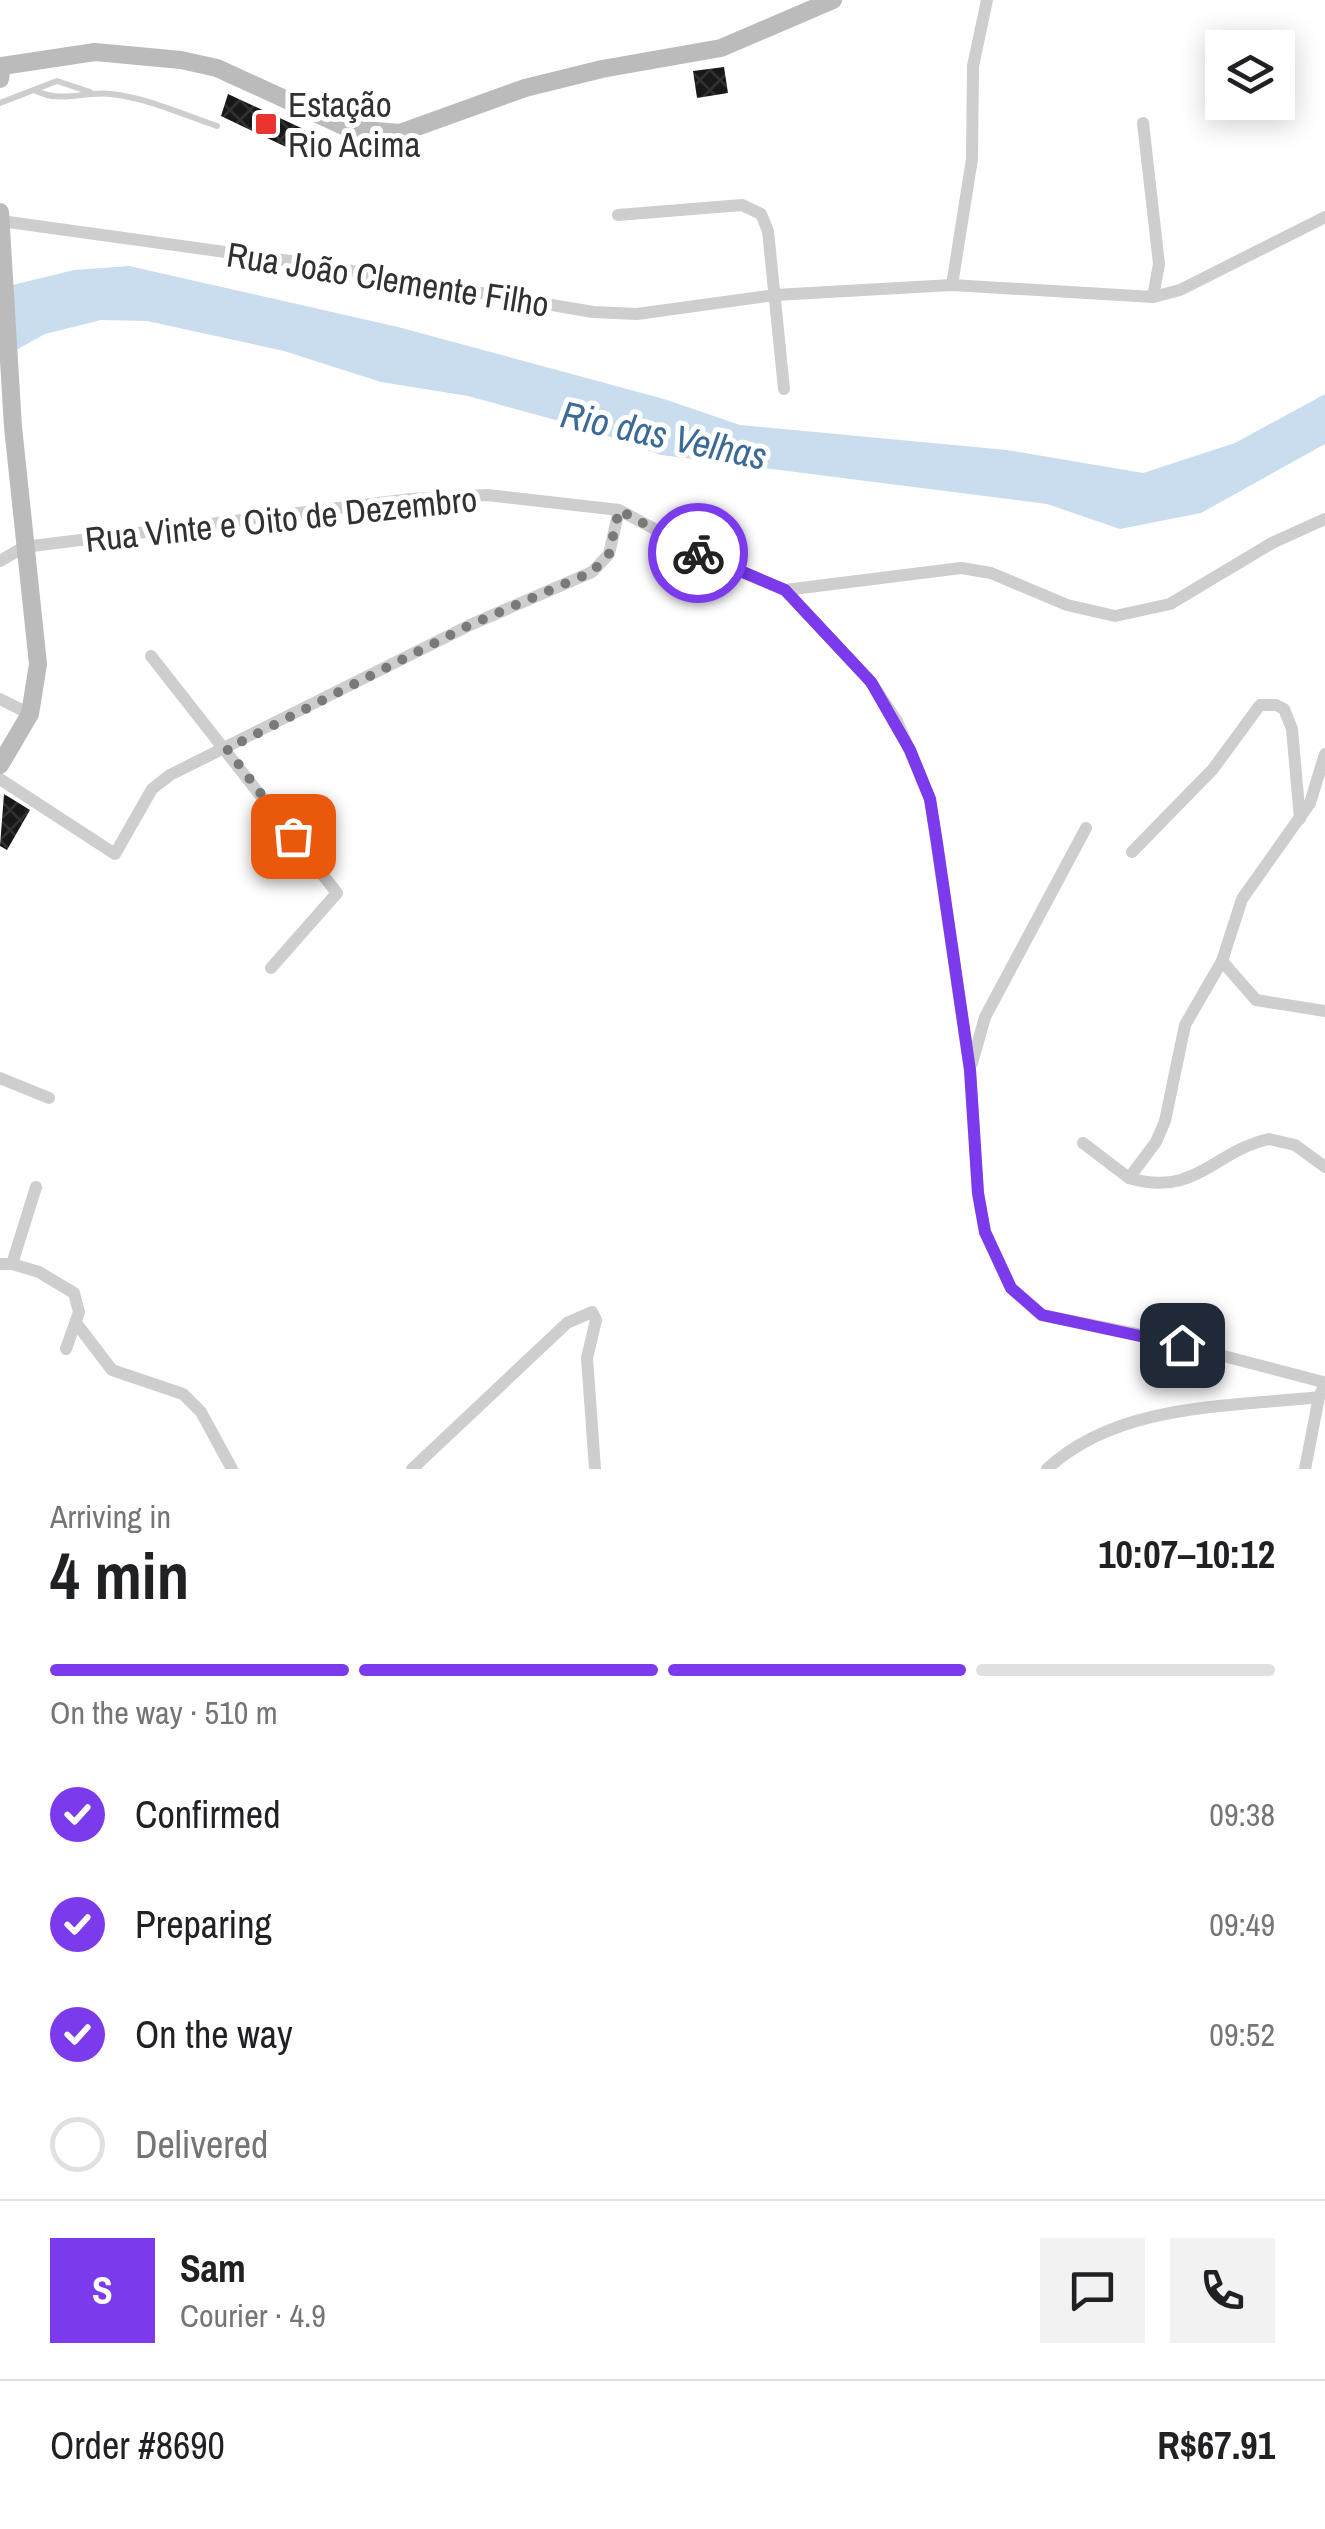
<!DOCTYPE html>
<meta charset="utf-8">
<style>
:root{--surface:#fff;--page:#f2f2f2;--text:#202124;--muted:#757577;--line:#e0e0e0;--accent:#7c3aed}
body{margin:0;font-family:"Archivo Narrow",sans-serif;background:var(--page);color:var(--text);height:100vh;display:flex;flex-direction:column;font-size:38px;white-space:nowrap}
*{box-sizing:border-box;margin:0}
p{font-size:32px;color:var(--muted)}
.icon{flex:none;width:55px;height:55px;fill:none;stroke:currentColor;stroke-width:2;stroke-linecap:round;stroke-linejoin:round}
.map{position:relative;height:1469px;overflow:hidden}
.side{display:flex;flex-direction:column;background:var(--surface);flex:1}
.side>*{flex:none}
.fabs{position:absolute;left:1205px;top:30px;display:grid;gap:20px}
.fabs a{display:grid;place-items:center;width:90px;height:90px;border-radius:0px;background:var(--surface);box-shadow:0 5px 25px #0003;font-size:50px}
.pin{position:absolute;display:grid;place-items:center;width:85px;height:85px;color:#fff;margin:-42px;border-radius:20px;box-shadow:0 5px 15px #0006}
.courier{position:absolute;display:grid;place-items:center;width:100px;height:100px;margin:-50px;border:8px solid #7c3aed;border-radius:50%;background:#fff;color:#222;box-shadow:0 2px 12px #0007}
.head em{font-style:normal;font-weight:700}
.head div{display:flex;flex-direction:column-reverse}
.head{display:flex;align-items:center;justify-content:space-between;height:170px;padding:0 50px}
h1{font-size:65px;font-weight:700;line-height:75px}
.bar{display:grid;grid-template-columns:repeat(4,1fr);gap:15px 10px;align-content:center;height:120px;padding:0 50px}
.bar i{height:12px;border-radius:8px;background:var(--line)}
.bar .selected{background:var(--accent)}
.bar p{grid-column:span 4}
.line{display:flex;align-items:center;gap:25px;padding:0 50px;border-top:2px solid var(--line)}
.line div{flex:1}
.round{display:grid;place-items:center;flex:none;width:105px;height:105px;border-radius:0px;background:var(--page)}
ol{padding:0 50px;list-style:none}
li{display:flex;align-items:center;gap:30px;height:110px}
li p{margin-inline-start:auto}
li .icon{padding:10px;border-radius:50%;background:var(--accent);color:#fff;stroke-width:4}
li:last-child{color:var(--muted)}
li i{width:55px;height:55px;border:5px solid var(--line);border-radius:50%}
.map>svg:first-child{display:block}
.water{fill:#caddee}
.building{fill:url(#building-cross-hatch)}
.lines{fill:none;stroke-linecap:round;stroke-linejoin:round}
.service{stroke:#cecece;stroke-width:6}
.minor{stroke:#cecece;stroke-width:12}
.secondary{stroke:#bbb;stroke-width:18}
.done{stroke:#797979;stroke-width:10;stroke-dasharray:0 18}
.route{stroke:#7c3aed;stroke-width:12}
.poi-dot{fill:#eb3330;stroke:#fff;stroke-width:4}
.labels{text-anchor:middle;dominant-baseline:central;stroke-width:10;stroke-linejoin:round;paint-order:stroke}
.poi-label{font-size:35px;fill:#313131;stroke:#fff;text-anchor:start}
.street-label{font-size:35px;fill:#313131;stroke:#fff}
.water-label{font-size:38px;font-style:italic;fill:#3b6a96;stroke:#fff}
</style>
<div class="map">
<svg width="1325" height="1469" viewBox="0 0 1325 1469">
<defs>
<pattern id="building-cross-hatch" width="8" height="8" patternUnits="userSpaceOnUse" patternTransform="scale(2.5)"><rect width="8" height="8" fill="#181818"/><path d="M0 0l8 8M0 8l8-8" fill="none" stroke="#313131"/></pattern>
</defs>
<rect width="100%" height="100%" fill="#fff"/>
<!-- water -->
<polygon class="water" points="129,266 398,327 664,399 740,425 1007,450 1143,473 1235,443 1325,394 1325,444 1201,513 1120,529 1047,504 661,455 585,428 468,396 381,382 284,351 147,321 101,320 45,334 0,359 0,288 74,270"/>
<!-- building -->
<g class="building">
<polygon points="724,67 728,93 697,98 693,71"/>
<polygon points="228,94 312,133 303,155 221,116"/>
<polygon points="4,794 30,810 7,850 0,846"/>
</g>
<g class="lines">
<!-- service -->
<g class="service">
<path d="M34,90C62,104 82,91 111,94C147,98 182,114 217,126"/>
<polyline points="0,103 57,81 90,92"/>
</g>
<!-- minor -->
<g class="minor">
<polyline points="1143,123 1159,264 1153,297"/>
<polyline points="618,215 742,205 761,214 768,231 784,389"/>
<polyline points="1,221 305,263 593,312 637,314 775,295 952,285 1153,297 1180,290 1325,217"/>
<polyline points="952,285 972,159 973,66 987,0"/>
<polyline points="0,561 24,547 411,499 487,495 619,510 707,557 785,590 961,568 991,573 1067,605 1115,616 1170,604 1272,543 1325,519"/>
<polyline points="785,590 871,682 897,721 930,799 970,1070 978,1193 985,1232 1011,1288 1041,1315 1147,1336 1323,1382"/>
<polyline points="151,656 337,893 271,968"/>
<polyline points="0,699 30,714"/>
<polyline points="0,779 115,854 152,789 170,775 470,625 592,572 609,554 619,510"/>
<polyline points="1132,852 1213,769 1260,705 1276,705 1284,709 1292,729 1300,819"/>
<polyline points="1222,961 1256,1000 1325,1011"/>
<polyline points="972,1063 985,1017 1086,828"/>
<polyline points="0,1078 49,1098"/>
<polyline points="1083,1143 1129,1178 1156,1142 1165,1121 1185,1025 1222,961 1242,899 1310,803 1325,754"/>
<path d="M1129,1178C1195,1198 1214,1151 1269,1139L1295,1145L1325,1167"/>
<polyline points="0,1264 12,1264 36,1187"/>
<polyline points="12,1264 39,1272 74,1293 79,1312 66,1349"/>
<polyline points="76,1323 112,1370 183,1394 201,1412 232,1469"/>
<polyline points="412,1469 567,1323 592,1312 596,1320 587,1358 595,1469"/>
<path d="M1047,1469C1118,1403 1228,1407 1319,1397L1325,1383"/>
<polyline points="1305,1469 1319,1397"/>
</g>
<!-- secondary -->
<g class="secondary">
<polyline points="0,79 2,66 95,52 181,60 217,68 350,129 400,133 525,88 602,69 721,48 833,0"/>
<polyline points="0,212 13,427 38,664 30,714 0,765"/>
</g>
</g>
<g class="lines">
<!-- done -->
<polyline class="done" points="293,836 227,749 470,625 592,572 609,554 619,510 698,553"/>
<!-- route -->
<polyline class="route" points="698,553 785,590 871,682 910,750 930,799 937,843 970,1070 978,1193 985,1232 1011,1288 1042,1315 1182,1345"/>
</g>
<!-- markers -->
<rect class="poi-dot" x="254" y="112" width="24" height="24" rx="5"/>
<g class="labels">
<!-- poi labels -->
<g class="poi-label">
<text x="288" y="104">Estação<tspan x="288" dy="40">Rio Acima</tspan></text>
</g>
<!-- street labels -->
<g class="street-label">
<text transform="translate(388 279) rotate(9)">Rua João Clemente Filho</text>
<text transform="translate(281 519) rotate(-6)">Rua Vinte e Oito de Dezembro</text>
</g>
<!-- water labels -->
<g class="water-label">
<text transform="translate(664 435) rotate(12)">Rio das Velhas</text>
</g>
</g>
</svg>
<div class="fabs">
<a><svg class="icon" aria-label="layers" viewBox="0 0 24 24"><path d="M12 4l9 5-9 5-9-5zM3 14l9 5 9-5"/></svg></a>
</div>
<div class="pin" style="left:293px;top:836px;background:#ea580c"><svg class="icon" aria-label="bag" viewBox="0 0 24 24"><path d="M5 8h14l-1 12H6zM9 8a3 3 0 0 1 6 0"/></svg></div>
<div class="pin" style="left:1182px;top:1345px;background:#1f2937"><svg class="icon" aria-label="home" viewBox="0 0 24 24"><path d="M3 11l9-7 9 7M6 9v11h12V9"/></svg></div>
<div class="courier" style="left:698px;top:553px"><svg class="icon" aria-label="bike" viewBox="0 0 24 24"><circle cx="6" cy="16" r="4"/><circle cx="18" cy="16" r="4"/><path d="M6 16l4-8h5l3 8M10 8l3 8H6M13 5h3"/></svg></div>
</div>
<section class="side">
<div class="head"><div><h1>4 min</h1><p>Arriving in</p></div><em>10:07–10:12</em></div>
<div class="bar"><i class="selected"></i><i class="selected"></i><i class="selected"></i><i></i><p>On the way · 510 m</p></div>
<ol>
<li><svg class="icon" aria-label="check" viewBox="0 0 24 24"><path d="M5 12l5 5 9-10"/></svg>Confirmed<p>09:38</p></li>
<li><svg class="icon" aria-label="check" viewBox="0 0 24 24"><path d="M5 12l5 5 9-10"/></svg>Preparing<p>09:49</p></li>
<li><svg class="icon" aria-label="check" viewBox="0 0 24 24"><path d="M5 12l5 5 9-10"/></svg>On the way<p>09:52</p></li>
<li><i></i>Delivered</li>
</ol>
<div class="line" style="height:180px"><b class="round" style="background:var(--accent);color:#fff">S</b><div><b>Sam</b><p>Courier · 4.9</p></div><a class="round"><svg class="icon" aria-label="chat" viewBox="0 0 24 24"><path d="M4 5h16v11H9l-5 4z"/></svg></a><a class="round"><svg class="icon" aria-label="phone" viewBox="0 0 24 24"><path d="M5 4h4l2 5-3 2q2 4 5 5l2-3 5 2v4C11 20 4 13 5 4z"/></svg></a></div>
<div class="line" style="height:130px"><div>Order #8690</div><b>R$67.91</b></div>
</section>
